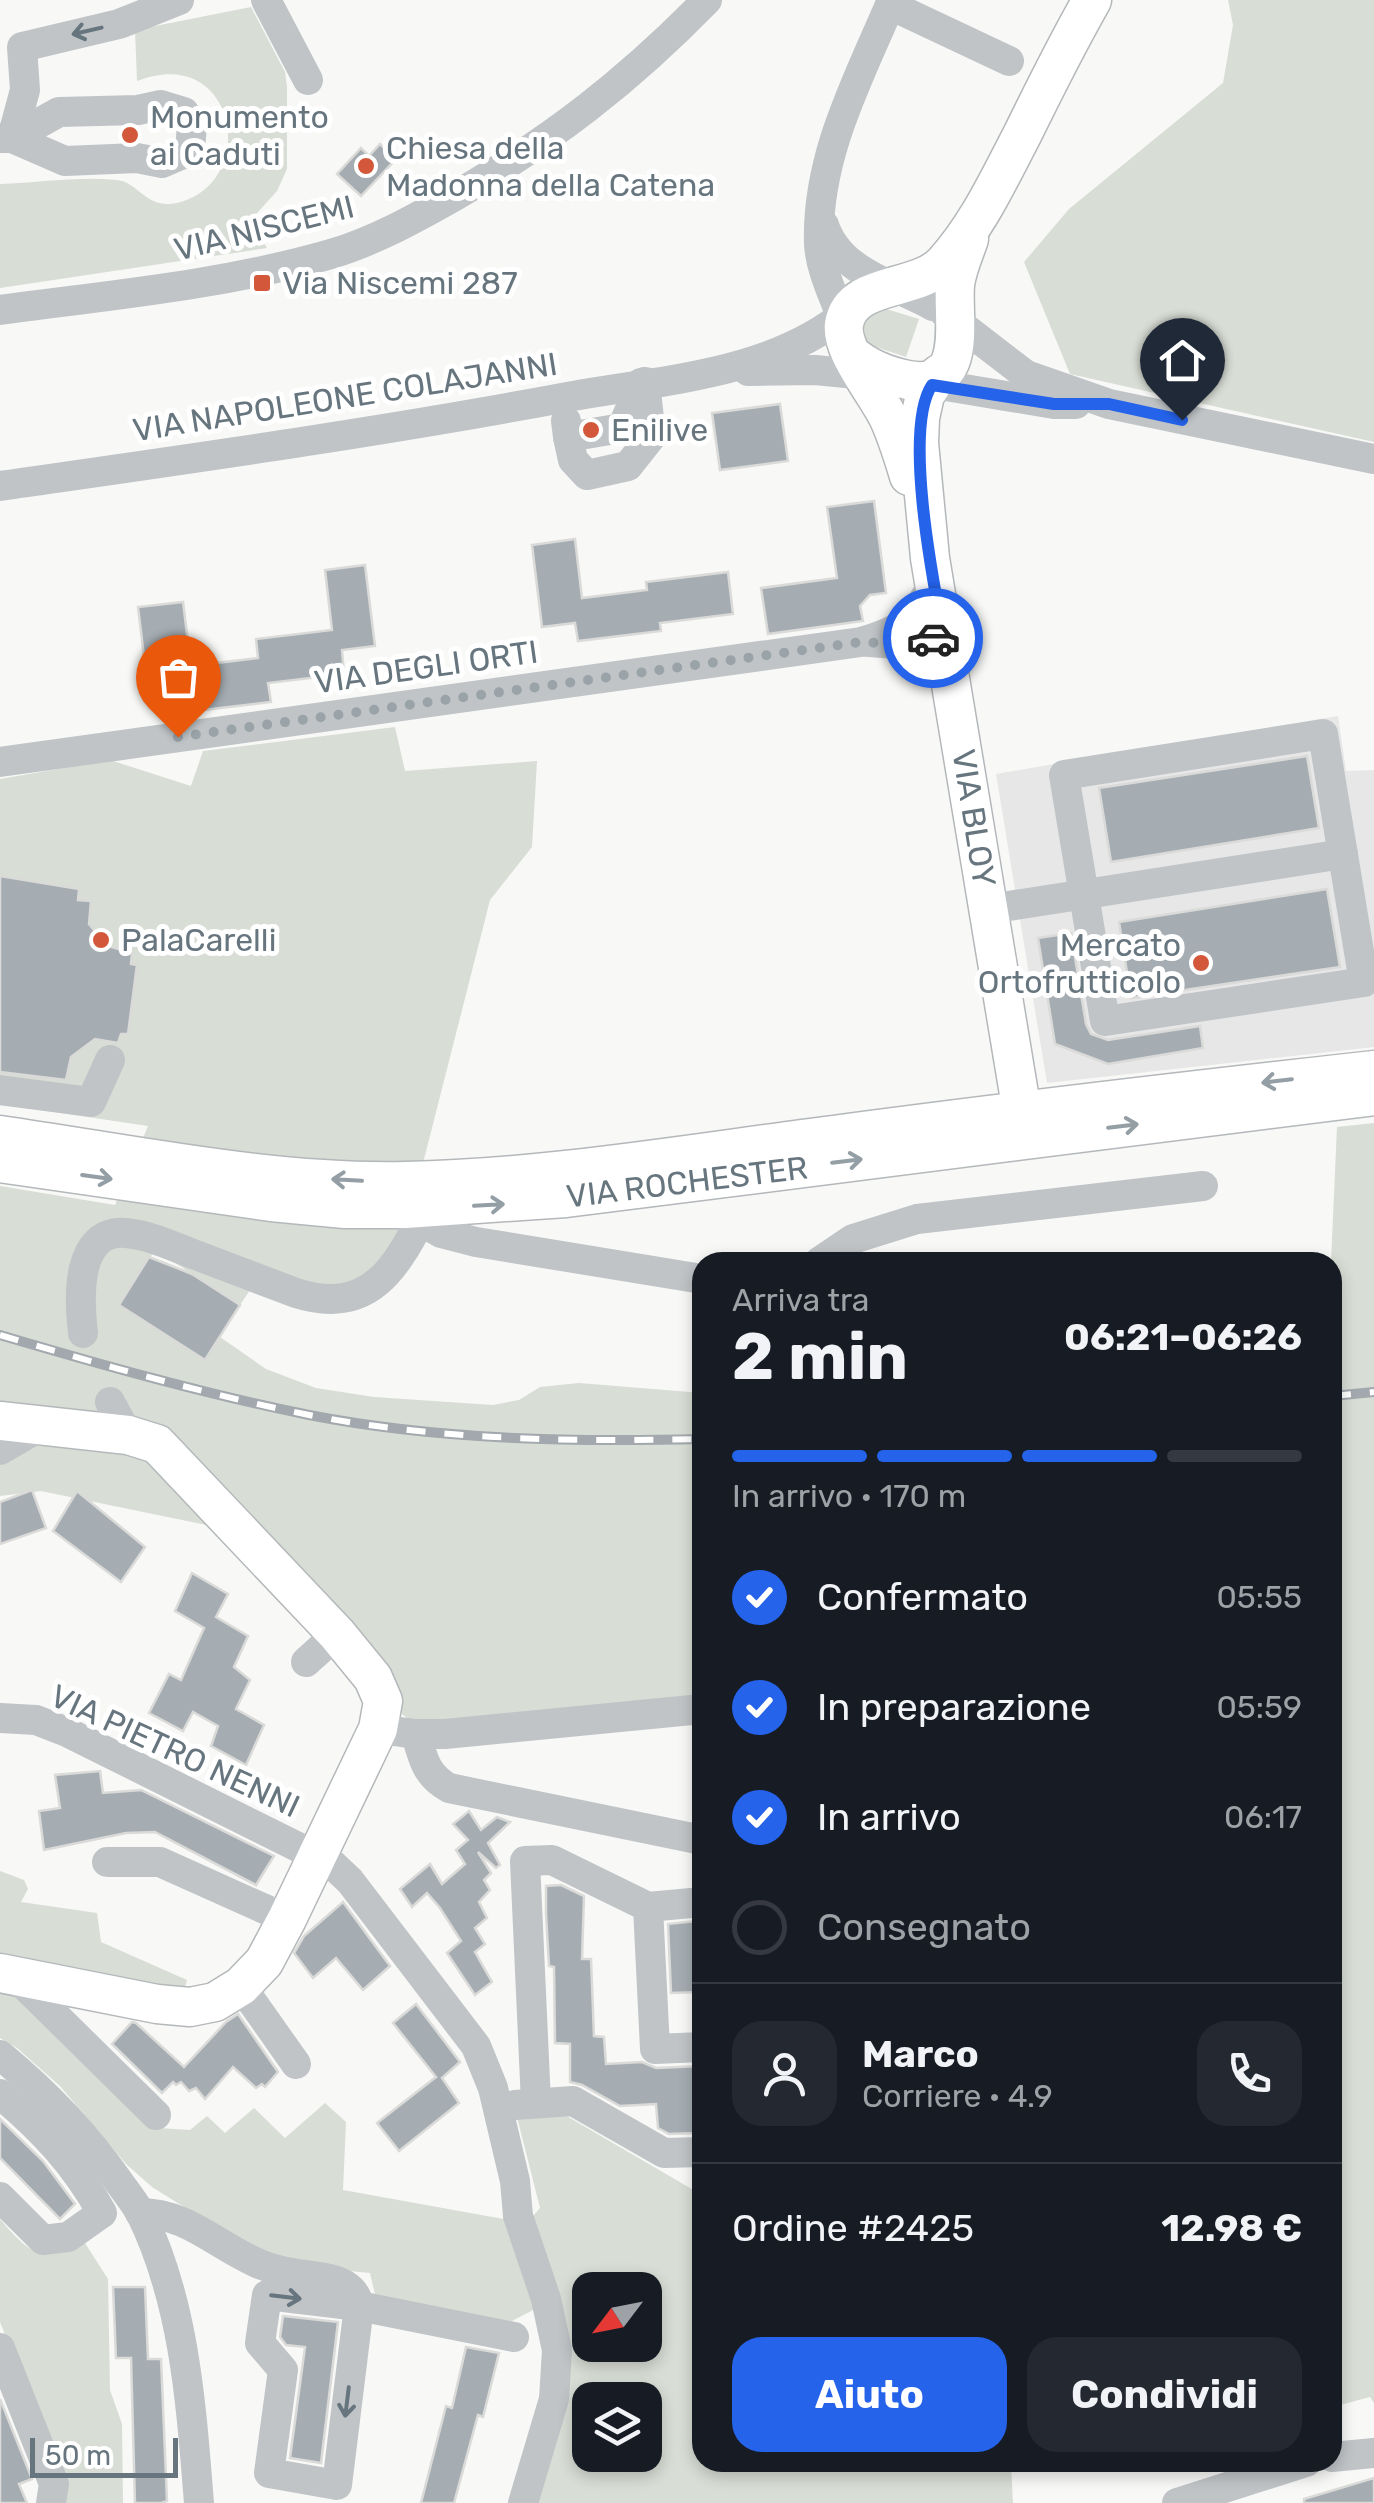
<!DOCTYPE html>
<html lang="it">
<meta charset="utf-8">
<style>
:root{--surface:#171b24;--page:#242831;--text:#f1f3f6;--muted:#9ea1a6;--line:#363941;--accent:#2563eb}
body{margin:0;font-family:Rubik,sans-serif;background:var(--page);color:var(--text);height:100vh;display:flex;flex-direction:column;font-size:38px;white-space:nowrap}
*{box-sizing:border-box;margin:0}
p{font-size:32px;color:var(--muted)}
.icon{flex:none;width:55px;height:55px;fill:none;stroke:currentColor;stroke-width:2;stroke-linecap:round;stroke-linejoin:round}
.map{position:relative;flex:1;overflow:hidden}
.drawer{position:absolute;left:692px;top:1252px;width:650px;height:1220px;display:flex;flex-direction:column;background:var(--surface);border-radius:30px;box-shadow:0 5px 15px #0003}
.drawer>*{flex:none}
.needle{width:65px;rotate:238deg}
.fabs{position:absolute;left:572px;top:2272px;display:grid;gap:20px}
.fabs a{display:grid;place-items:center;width:90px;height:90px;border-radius:20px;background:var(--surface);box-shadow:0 5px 15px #0003;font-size:50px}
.scale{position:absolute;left:30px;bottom:25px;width:148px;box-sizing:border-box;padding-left:10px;border:5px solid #66757e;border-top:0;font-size:28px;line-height:35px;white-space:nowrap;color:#66757e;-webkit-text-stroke:8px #fff;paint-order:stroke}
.pin{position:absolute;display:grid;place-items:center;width:85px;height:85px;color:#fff;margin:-102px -42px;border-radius:50% 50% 50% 0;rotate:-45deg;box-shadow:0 0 10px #0007}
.pin .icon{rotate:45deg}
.courier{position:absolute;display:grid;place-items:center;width:100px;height:100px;margin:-50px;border:8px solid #2563eb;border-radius:50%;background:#fff;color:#222;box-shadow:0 2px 12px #0007}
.head em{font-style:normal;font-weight:700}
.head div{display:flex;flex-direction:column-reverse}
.head{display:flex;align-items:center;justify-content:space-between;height:170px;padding:0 40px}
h1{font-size:65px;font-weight:700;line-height:75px}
.bar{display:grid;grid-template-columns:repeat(4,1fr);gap:15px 10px;align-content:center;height:120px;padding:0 40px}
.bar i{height:12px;border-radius:8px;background:var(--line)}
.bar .selected{background:var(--accent)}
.bar p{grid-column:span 4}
.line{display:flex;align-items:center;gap:25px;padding:0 40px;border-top:2px solid var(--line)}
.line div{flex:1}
.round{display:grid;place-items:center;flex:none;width:105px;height:105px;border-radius:30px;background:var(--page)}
ol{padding:0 40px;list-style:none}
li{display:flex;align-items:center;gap:30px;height:110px}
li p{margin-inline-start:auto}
li .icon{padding:10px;border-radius:50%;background:var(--accent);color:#fff;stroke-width:4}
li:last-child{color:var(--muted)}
li i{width:55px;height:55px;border:5px solid var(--line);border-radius:50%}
.button{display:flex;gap:20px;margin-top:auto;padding:20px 40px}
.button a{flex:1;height:115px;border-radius:30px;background:var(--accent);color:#fff;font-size:40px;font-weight:700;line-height:115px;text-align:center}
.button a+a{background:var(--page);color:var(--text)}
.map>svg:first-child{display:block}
.built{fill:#e6e7e6}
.green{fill:#d8ddd5;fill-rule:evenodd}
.building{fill:#a5adb2;stroke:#dadad8;stroke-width:2.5}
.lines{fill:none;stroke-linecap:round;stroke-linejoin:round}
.major-casing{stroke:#b4b8bb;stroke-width:41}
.minor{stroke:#c0c4c7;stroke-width:30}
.major{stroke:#fff;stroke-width:38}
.rail-casing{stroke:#a2a8ad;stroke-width:10}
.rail{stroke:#fff;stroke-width:6;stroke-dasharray:19;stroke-linecap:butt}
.oneway{stroke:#66757e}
.oneway2{stroke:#949ea5}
.done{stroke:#99a3a8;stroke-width:10;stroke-dasharray:0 18}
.route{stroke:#2563eb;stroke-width:12}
.poi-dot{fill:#d3583b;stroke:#fff;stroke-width:4}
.labels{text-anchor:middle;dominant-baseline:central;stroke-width:10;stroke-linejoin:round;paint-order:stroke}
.poi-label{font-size:32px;fill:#66757e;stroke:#fff;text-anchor:start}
.street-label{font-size:32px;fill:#66757e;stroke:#fff}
</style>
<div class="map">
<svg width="1374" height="2503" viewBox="0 0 1374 2503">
<rect width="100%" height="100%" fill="#f8f8f6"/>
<!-- built -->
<polygon class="built" points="1338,716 1346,771 1374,770 1374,1047 1047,1083 996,774"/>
<!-- green -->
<g class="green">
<polygon points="1228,0 1374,0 1374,442 1070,374 1024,262 1069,209 1223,83 1233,25"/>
<path d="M251,7L285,72L287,87V169L277,191L250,221L267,248L0,288V184C38,183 78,176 116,180C138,181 146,210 177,203C261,183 237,42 137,81L135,30Z"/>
<polygon points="883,308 919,319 906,357 873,346 866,340 863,321 871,312"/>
<polygon points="395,727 405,771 537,761 532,847 490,900 406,1230 362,1278 328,1290 263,1271 240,1305 155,1250 119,1305 204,1360 220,1337 266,1369 316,1388 374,1397 493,1405 519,1400 540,1387 579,1383 702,1393 702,1695 415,1723 403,1715 260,1536 41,1491 0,1496 0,1186 115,1205 148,1126 0,1104 0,779 110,760 191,786 203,751"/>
<polygon points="1374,1123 1374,2403 1370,2397 1333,2407 1331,1262 1337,1127"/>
<polygon points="0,1871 24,1880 28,1889 21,1902 97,1913 101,1942 187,1980 182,1998 0,1962"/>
<polygon points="0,1988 14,1992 158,2128 190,2130 207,2116 225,2133 254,2108 285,2138 325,2103 346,2122 343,2190 509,2220 539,2307 510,2322 376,2299 370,2273 319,2268 261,2255 152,2187 126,2164 60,2086 17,2048 0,2038"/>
<path d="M558,2111L702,2195V2462L1011,2463L1013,2503H528L564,2389L532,2217L540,2208L517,2117ZM590,2290H645V2345H590ZM590,2400H645V2455H590Z"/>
<path d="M0,2219C29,2253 41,2265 83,2240L108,2279L110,2390L122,2424L123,2503H66L64,2482L0,2322Z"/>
</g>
<!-- building -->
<g class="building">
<polygon points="380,144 396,159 361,196 337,174 361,148 369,156"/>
<polygon points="780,404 788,461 720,470 712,413"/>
<polygon points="874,501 886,593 870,595 860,606 863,621 768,634 761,588 837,578 827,507"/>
<polygon points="575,539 582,598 647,590 646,582 728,572 733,614 660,623 661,631 578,641 575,623 542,627 532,545"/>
<polygon points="365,565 375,646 342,650 344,674 268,683 271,702 187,712 184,686 148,690 138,607 183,602 191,666 258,658 256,639 332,630 325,570"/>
<polygon points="1307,756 1319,828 1111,862 1099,788"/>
<polygon points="0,876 79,889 78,900 91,901 89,924 108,946 132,953 131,964 137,965 128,1034 121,1034 118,1043 95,1039 71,1057 66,1080 0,1072"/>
<polygon points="1327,889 1340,967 1131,998 1119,922"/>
<polygon points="1071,933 1086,1024 1091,1034 1108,1040 1200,1026 1203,1048 1108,1064 1055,1044 1038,938"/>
<polygon points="149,1257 192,1274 240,1305 205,1360 119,1305"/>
<polygon points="32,1490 46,1528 0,1544 0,1502"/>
<polygon points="77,1491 145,1547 121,1582 53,1531"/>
<polygon points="192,1573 228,1594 216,1617 248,1636 234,1667 250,1680 236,1709 264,1725 246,1765 211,1746 218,1726 193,1712 183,1731 149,1713 169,1674 181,1680 204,1628 175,1611"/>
<polygon points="100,1771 103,1793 141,1790 274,1856 256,1885 155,1832 126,1833 44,1850 39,1811 60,1808 55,1775"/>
<polygon points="469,1811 481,1830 497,1817 510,1822 488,1843 500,1865 496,1868 478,1852 491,1873 484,1880 490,1890 479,1902 487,1918 475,1928 485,1944 475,1952 492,1982 475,1995 447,1953 461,1941 440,1908 427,1893 412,1907 400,1889 430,1864 442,1884 465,1864 456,1850 468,1840 453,1824"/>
<polygon points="561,1885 584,1896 582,1959 591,1959 594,2036 604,2037 606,2064 642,2062 656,2068 702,2066 702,2103 696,2104 698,2133 669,2134 658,2128 656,2104 620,2106 582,2085 570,2082 570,2044 555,2043 554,1967 549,1966 546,1914 546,1886"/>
<polygon points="343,1902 390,1966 363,1990 336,1958 313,1978 294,1953 304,1936"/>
<polygon points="696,1921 697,1929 702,1928 702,1992 671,1993 668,1924"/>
<polygon points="416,2004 460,2062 442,2078 459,2103 399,2151 377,2123 436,2077 393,2023"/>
<polygon points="238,2014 278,2072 265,2087 262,2084 256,2088 233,2067 205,2099 196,2088 189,2091 181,2082 176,2085 173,2082 162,2093 112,2044 132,2022 136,2023 184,2067 226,2022"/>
<polygon points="0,2119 43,2161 75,2204 60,2219 0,2158"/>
<polygon points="113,2287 145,2287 148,2359 161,2359 167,2501 161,2503 135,2503 131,2358 116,2358"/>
<polygon points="283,2316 338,2322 321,2463 290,2458 305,2347 286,2345 280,2337"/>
<polygon points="466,2347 499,2353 483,2417 478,2415 454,2503 421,2503 446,2406 452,2408"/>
<polygon points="0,2399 32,2479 19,2484 27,2503 0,2503"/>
<polygon points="1374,2478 1374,2503 1304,2503 1304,2499"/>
</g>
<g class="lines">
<defs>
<g id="major">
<path d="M851,354C867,368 888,376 908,380C970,391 952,320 955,285C957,269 964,254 969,239"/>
<polyline points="939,374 925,395 920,418 919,443 930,558 1026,1136"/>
<path d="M909,476C903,456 897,437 889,419C877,393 840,351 844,324C851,281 916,292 943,264C977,227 999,179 1022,135C1044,90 1067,44 1092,0"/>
<path d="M0,1135C132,1154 272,1184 405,1181C549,1178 691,1153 833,1135C1013,1111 1194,1090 1374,1070"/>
<polyline points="0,1163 271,1202 345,1209 405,1209 566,1198 1374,1096"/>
<polyline points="0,1421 128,1435 157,1444 337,1634 373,1678 383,1701 378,1729 287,1919 264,1962 241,1986 215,2002 190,2007 157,2004 0,1973"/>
</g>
</defs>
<!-- major casing -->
<use href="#major" class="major-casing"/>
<!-- minor -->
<g class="minor">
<polyline points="266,0 308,80"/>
<polyline points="890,5 1009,61"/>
<polygon points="161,105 184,112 192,124 190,151 162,163 137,158 65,161 12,138 59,112 138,110"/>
<polyline points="2,138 12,138 25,90 22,47 119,24 179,0"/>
<path d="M824,225C839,272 893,284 933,306"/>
<path d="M0,310C111,295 223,285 331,254C375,241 416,218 455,196C553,139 628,81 707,0"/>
<polyline points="944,312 1026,375 1109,404 1374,459"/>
<path d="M844,325C836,300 820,270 819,244C816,156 859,78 892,0"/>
<polyline points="748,371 815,370 877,376"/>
<polyline points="916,381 1054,404 1076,404"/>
<polyline points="566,421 568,437 622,428 641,383"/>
<polyline points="568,437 573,460 587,475 628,466 651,437 645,382"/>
<path d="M0,486C188,459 375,433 562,398C657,380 772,376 848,311"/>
<polyline points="869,642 896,644 949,670"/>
<polygon points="1323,734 1364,982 1105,1021 1064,775"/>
<path d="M0,762L861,642C902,630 913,622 933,583"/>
<polyline points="989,909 1343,854"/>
<polyline points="0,1090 91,1102 110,1060"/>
<polyline points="420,1221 441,1233 476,1242 702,1279"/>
<polyline points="819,1262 853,1239 917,1219 1203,1186"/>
<path d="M83,1333C79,1299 75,1229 126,1233C149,1235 172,1246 193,1254C227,1267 262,1280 296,1293C371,1317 397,1266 427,1208"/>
<polyline points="110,1402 128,1435"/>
<polyline points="0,1450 41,1426"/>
<polyline points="306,1662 337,1634"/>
<polyline points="0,1718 36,1720 67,1732 332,1864 350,1881 476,2046 493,2088 515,2181 518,2216 546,2299 557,2350 554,2399 523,2503"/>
<polyline points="378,1729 416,1734 445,1734 702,1709"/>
<path d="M416,1734C423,1759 426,1775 449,1788L702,1840"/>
<polyline points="107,1862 160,1862 287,1919"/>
<polyline points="648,1907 655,2049 702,2047"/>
<polyline points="16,1977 156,2115"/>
<polyline points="241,1986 296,2064"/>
<path d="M0,2055C46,2093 85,2133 119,2182C126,2192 135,2203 141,2214C185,2304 191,2405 199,2503"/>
<path d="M0,2094C42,2129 76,2165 102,2213L68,2237L43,2240L0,2197"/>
<polyline points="536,2103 525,1861 552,1860 648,1907 702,1902"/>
<polyline points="515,2105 573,2101 664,2153 702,2152"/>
<path d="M140,2213C186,2213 215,2244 255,2262C277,2273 302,2274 325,2278C342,2281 356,2288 359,2306L337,2485L269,2473L283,2370L260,2343L267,2295L359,2306L514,2337"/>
<polyline points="0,2348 54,2484 51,2503"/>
<polyline points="1332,2457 1374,2453"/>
<polyline points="1177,2503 1306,2462"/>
</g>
<!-- major -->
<use href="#major" class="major"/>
<defs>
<g id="rail">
<path d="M0,1335C102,1365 205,1394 309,1415C438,1440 572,1442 702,1439"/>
<polyline points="1332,1396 1374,1392"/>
</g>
</defs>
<!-- rail casing -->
<use href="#rail" class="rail-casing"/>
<!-- rail -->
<use href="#rail" class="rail"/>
</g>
<!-- one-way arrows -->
<defs><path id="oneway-shaft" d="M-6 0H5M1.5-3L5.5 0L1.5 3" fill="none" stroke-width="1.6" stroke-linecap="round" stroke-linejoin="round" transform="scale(2.5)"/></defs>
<g class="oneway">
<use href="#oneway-shaft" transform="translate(87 31) rotate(167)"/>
<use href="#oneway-shaft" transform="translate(286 2297) rotate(7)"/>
<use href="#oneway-shaft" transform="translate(347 2402) rotate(97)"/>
</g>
<g class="oneway2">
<use href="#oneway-shaft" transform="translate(1277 1081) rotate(173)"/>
<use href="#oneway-shaft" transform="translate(1123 1126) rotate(-7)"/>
<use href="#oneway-shaft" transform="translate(847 1161) rotate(-7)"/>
<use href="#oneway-shaft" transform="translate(97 1177) rotate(8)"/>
<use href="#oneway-shaft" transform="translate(347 1180) rotate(-177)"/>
<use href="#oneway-shaft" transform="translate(489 1205) rotate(-3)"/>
</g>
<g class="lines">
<!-- done -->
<polyline class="done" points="178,737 861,642 896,644 933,638"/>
<!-- route -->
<path class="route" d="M933,638L943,634C933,581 903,428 932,385L1054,404H1109L1182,420"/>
</g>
<!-- markers -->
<g class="poi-dot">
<circle cx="130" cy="135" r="10"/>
<circle cx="366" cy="166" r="10"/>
<rect x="252" y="273" width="20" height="20" rx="5"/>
<circle cx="591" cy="430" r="10"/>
<circle cx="101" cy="940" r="10"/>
<circle cx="1201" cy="963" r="10"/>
</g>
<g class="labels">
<!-- poi labels -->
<g class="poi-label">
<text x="150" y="117">Monumento<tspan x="150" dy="37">ai Caduti</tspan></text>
<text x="386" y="148">Chiesa della<tspan x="386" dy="37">Madonna della Catena</tspan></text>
<text x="282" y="283">Via Niscemi 287</text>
<text x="611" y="430">Enilive</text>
<text x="121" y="940">PalaCarelli</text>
<text x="1181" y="945" text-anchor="end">Mercato<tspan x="1181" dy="37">Ortofrutticolo</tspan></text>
</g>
<!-- street labels -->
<g class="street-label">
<text transform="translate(264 228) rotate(-14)">VIA NISCEMI</text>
<text transform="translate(345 397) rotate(-9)">VIA NAPOLEONE COLAJANNI</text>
<text transform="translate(426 667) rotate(-8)">VIA DEGLI ORTI</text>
<text transform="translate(974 818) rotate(81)">VIA BLOY</text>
<text transform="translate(687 1182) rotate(-7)">VIA ROCHESTER</text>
<text transform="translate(175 1751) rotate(25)">VIA PIETRO NENNI</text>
</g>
</g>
</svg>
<div class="fabs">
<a><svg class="needle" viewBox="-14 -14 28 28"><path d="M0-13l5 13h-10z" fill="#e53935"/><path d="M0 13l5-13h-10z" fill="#9ea1a6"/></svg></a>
<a><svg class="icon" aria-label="layers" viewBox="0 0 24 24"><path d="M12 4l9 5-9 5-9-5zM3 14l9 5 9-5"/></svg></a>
</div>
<div class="scale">50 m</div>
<div class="pin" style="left:178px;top:737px;background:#ea580c"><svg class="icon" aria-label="bag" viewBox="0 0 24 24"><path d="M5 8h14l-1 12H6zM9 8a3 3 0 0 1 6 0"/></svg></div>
<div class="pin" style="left:1182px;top:420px;background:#1f2937"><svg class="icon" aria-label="home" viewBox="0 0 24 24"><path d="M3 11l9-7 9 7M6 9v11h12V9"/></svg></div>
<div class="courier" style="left:933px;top:638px"><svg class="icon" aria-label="car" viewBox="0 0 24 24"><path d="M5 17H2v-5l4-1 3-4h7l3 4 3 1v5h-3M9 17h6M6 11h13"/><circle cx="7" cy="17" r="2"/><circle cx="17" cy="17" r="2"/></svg></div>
<section class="drawer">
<div class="head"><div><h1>2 min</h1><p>Arriva tra</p></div><em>06:21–06:26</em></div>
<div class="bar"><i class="selected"></i><i class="selected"></i><i class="selected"></i><i></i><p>In arrivo · 170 m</p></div>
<ol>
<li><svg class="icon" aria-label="check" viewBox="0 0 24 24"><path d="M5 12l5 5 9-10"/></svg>Confermato<p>05:55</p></li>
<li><svg class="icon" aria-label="check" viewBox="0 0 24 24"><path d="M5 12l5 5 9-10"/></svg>In preparazione<p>05:59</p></li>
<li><svg class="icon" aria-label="check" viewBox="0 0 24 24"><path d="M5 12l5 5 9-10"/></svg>In arrivo<p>06:17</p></li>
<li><i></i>Consegnato</li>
</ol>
<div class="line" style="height:180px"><a class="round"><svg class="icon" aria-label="person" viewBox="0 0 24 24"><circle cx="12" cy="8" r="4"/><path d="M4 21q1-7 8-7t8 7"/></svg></a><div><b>Marco</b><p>Corriere · 4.9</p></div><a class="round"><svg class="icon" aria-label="phone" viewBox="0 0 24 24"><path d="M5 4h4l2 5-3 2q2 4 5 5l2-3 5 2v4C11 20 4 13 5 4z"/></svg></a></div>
<div class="line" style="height:130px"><div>Ordine #2425</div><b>12.98 €</b></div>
<div class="button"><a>Aiuto</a><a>Condividi</a></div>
</section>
</div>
